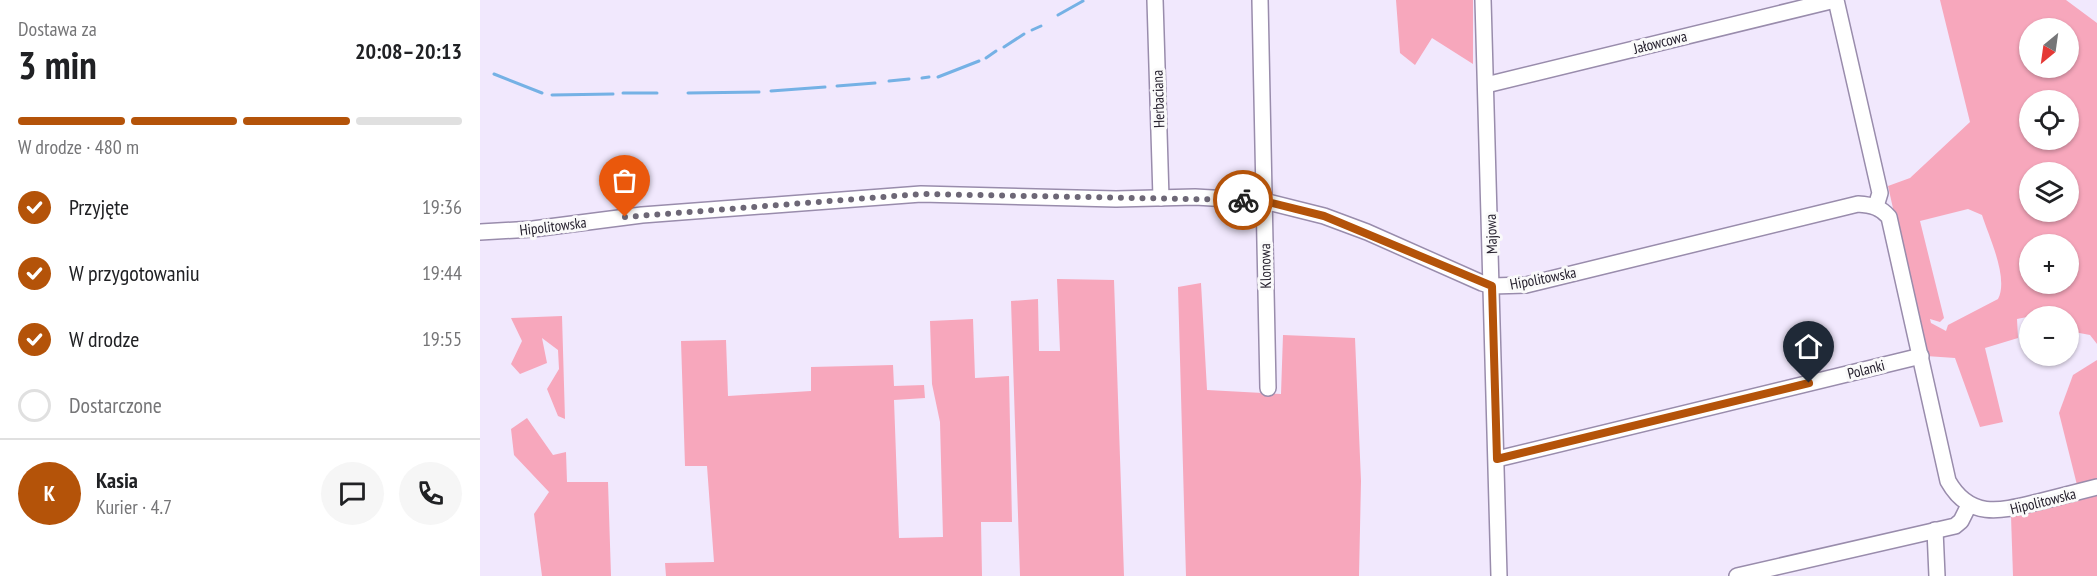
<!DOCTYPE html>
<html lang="pl">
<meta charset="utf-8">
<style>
:root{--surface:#fff;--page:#f6f6f6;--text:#202124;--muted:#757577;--line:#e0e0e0;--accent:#b45309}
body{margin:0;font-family:"PT Sans Narrow",sans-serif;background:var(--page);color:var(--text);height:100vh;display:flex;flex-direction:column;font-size:22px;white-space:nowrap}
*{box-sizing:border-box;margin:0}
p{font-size:20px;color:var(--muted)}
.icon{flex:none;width:33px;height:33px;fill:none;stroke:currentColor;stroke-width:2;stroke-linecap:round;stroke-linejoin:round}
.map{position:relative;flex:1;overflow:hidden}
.details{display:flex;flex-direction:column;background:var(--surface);width:480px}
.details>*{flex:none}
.needle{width:39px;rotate:209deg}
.buttons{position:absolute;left:1539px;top:18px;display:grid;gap:12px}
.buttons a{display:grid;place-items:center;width:60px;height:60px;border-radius:50%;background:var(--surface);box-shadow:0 2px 4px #0004;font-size:30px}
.pin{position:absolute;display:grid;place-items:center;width:51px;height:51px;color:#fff;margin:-62px -26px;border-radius:50% 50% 50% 0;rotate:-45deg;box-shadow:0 0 6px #0007}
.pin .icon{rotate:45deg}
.courier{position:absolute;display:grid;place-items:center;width:60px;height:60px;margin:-30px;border:4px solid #b45309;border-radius:50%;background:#fff;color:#222;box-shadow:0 2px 8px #0007}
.overview em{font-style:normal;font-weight:700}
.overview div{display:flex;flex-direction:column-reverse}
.overview{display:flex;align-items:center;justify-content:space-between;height:102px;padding:0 18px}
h1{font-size:39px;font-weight:700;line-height:45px}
.bar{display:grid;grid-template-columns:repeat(4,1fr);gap:9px 6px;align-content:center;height:72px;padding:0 18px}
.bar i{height:8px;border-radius:4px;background:var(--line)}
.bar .current{background:var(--accent)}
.bar p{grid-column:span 4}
.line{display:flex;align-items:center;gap:15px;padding:0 18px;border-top:2px solid var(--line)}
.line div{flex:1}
.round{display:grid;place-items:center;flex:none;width:63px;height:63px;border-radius:32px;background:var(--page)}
ol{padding:0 18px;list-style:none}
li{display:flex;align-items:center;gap:18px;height:66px}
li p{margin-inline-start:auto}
li .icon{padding:6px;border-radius:50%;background:var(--accent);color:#fff;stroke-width:4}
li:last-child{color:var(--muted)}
li i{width:33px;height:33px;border:3px solid var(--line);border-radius:50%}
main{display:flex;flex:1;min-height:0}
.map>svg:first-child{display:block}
.green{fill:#f7a7bc;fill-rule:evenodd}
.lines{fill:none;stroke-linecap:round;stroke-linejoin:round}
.stream{stroke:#75b1e5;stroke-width:3}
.minor-casing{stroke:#998cac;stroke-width:18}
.minor{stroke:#fff;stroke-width:15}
.done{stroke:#6d6776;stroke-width:6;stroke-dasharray:0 10.8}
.route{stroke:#b45309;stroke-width:8}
.labels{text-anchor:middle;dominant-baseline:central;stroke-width:6;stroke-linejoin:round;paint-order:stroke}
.street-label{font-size:15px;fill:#26212e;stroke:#fafafa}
</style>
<main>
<section class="details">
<div class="overview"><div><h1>3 min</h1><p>Dostawa za</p></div><em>20:08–20:13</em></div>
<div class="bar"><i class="current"></i><i class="current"></i><i class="current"></i><i></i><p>W drodze · 480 m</p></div>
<ol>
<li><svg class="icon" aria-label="check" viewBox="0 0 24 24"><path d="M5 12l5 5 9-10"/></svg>Przyjęte<p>19:36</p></li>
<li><svg class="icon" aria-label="check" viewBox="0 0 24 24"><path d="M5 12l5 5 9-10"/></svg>W przygotowaniu<p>19:44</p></li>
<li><svg class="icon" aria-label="check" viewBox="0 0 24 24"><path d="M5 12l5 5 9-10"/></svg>W drodze<p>19:55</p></li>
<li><i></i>Dostarczone</li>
</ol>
<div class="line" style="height:108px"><b class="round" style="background:var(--accent);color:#fff">K</b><div><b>Kasia</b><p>Kurier · 4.7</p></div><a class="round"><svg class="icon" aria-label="chat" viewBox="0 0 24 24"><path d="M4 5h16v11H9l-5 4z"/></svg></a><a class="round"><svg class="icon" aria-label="phone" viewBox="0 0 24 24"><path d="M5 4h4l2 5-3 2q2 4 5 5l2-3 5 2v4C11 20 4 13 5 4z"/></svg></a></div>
</section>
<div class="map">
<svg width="1617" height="576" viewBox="0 0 1617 576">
<rect width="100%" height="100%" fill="#f1e8fd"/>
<!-- green -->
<g class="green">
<polygon points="916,0 993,0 993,64 952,38 935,65 920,53"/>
<path d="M1460,0H1586L1617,23V344L1610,335L1589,331L1588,316H1552L1537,319L1538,338L1505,348L1523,422L1500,427L1475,358L1446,356L1408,186L1430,178L1490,122ZM1550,28H1588V68H1550ZM1550,100H1588V140H1550ZM1550,172H1588V212H1550ZM1488,209L1502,215C1509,237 1529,278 1518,299L1468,325L1466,331L1451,323L1450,319L1460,322L1464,318L1440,221ZM1550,244H1588V284H1550Z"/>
<polygon points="577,279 634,280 644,576 540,576 531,301 558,299 559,351 580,351"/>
<polygon points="721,283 727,390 801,394 803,335 875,338 881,481 879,576 706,576 698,287"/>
<polygon points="82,316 85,419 78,416 67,389 79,369 78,350 62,338 67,363 40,374 31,364 42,341 31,318"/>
<polygon points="493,319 495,378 529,376 532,522 501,522 502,576 186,576 185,563 234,562 227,466 205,466 201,341 246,340 248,396 331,391 331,367 413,365 414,386 444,385 445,398 414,400 419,538 463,537 460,422 452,384 450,321"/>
<polygon points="1617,360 1617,480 1597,485 1579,413 1593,375"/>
<polygon points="47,418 73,455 86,452 87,482 128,482 131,576 62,576 54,514 69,492 34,455 31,429"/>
<polygon points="1617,495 1617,576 1533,576 1531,516"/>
</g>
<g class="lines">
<!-- stream -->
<g class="stream">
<polyline points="578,15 603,1"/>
<polyline points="552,30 561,26"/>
<polyline points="524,47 544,34"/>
<polyline points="506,58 516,51"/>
<polyline points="14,74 62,93"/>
<polyline points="458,77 499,61"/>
<polyline points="442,78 449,77"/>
<polyline points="409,81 429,79"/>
<polyline points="357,86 395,83"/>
<polyline points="291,91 345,87"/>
<polyline points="143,93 177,93"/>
<polyline points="208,93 279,92"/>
<polyline points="72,95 133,94"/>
</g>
<defs>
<g id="minor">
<polyline points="675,0 681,198"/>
<polyline points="780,0 788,388"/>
<polyline points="1003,0 1019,576"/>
<polyline points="1356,0 1400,193 1396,206"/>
<polyline points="1006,85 1355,0"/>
<path d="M0,232L53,229L162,215L441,194L636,199L715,197L784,201L844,216L887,232L1002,283L1012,286L1046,285L1378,204C1392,205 1400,207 1409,217L1468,481C1490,520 1521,511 1558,502C1578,497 1597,492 1617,487"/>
<polyline points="1017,459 1441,356"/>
<polyline points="1455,530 1457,576"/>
<polyline points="1257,576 1475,526 1481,521 1489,505"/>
</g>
</defs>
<!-- minor casing -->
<use href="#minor" class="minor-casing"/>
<!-- minor -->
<use href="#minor" class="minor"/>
</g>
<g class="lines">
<!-- done -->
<polyline class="done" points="145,217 441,194 763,200"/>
<!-- route -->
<polyline class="route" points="763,200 784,201 844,216 1012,286 1017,459 1329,383"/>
</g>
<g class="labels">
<!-- street labels -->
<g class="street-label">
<text transform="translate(1180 42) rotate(-14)">Jałowcowa</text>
<text transform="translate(678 99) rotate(-92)">Herbaciana</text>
<text transform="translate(73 226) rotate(-7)">Hipolitowska</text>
<text transform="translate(1011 234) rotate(-92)">Majowa</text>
<text transform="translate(785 266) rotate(-91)">Klonowa</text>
<text transform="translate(1063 278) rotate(-11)">Hipolitowska</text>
<text transform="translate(1386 369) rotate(-14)">Polanki</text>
<text transform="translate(1563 501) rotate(-14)">Hipolitowska</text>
</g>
</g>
</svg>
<div class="buttons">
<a><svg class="needle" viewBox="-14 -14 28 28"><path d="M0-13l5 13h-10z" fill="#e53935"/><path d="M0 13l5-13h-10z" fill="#757577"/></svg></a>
<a><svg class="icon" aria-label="locate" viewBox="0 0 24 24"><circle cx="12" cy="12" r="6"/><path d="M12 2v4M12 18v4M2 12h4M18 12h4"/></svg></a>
<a><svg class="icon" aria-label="layers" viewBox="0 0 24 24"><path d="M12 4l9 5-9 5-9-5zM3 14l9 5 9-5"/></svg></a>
<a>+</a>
<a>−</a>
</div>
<div class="pin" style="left:145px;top:217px;background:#ea580c"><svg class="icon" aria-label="bag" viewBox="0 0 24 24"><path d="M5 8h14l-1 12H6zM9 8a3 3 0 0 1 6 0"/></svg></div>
<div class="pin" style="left:1329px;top:383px;background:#1f2937"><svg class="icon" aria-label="home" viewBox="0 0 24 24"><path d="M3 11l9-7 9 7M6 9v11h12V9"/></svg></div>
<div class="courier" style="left:763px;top:200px"><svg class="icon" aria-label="bike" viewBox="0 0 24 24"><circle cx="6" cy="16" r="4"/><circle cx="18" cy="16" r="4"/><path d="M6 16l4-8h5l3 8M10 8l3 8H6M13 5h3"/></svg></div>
</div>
</main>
